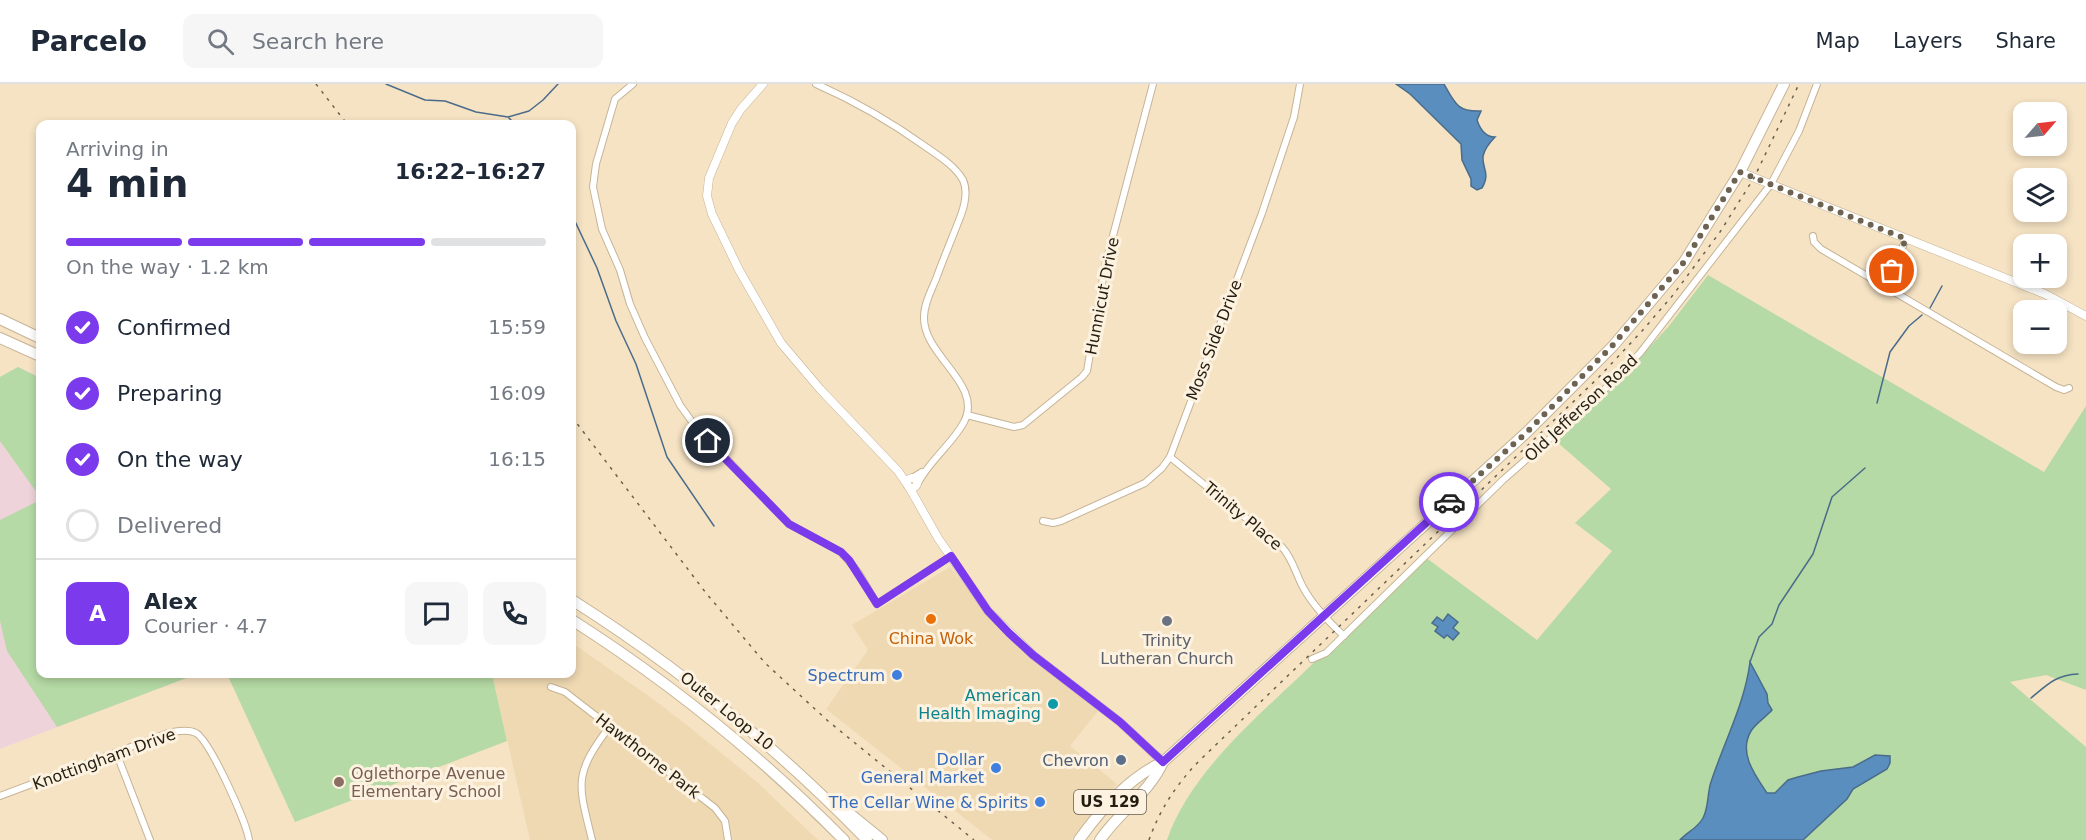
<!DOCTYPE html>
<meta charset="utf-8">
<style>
:root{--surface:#fff;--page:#f6f6f7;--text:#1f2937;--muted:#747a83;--line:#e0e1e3;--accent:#7c3aed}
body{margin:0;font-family:"DejaVu Sans",sans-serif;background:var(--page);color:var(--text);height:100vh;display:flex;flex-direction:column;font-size:22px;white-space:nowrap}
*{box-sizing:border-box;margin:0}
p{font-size:20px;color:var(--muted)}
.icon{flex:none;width:33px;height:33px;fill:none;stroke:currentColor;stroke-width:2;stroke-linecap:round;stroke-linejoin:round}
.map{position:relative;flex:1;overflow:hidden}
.sheet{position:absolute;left:36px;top:36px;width:540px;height:558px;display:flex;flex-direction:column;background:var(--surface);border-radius:12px;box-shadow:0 3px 9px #0003}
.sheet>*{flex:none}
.needle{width:39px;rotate:62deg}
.fabs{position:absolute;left:2013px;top:18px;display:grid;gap:12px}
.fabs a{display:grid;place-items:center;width:54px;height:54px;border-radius:12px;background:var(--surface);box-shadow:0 3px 9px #0003;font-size:30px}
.pin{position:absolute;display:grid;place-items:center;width:51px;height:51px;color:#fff;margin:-26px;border:3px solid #fff;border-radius:50%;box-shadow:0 2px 6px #0007}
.courier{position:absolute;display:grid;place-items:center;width:60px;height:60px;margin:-30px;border:4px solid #7c3aed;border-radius:50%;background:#fff;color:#222;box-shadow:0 2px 8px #0007}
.overview em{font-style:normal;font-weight:700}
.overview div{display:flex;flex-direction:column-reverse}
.overview{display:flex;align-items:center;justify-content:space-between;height:102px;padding:0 30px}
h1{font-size:39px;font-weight:700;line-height:45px}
.bar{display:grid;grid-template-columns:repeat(4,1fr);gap:9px 6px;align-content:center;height:72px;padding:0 30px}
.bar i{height:8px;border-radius:4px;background:var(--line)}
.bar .active{background:var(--accent)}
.bar p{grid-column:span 4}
.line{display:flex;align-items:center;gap:15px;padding:0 30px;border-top:2px solid var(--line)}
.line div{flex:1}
.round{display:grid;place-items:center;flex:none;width:63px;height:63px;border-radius:12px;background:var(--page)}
ol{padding:0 30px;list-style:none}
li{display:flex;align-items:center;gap:18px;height:66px}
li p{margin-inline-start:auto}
li .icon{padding:6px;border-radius:50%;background:var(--accent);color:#fff;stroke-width:4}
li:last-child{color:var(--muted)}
li i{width:33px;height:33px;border:3px solid var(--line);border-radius:50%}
header{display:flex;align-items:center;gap:36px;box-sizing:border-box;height:84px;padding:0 30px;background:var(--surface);border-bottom:2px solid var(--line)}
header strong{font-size:28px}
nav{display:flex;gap:33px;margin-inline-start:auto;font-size:21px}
.search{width:420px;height:54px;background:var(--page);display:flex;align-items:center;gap:15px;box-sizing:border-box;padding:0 21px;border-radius:12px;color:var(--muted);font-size:22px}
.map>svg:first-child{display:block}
.built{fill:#efd9b2}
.education{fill:#eed4da}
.green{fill:#b5daa5}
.water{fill:#5a8ebe;stroke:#4a6c8a;stroke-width:1.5}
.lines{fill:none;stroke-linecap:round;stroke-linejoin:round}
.stream{stroke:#4a6c8a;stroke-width:1.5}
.minor-casing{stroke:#c6b496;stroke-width:8}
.tertiary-casing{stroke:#c6b496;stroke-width:9}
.trunk-casing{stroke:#c6b496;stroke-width:12}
.motorway-casing{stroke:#c6b496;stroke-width:12}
.minor{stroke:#fff;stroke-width:6}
.tertiary{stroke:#fff;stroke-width:8}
.trunk{stroke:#fff;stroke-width:10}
.motorway{stroke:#fff;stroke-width:10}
.rail{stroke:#6b614e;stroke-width:1.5;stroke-dasharray:3 6;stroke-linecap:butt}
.done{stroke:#6e6350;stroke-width:6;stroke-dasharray:0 10.8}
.route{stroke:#7c3aed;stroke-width:8}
.food-dot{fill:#e8710a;stroke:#fdf2df;stroke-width:2}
.worship-dot{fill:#6b7280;stroke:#fdf2df;stroke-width:2}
.shop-dot{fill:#3f7fe0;stroke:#fdf2df;stroke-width:2}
.culture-dot{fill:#0f9aa8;stroke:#fdf2df;stroke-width:2}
.service-dot{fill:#5c6f8a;stroke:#fdf2df;stroke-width:2}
.education-dot{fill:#8d6e63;stroke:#fdf2df;stroke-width:2}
.labels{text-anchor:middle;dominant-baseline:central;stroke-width:6;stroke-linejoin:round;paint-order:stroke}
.shield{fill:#fdf2df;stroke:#655e50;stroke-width:1.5}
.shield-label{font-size:15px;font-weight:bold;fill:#241e12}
.street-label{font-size:16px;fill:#241e12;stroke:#fdf2df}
.food-label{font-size:16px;fill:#c56008;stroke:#fdf2df}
.worship-label{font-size:16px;fill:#5b616d;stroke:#fdf2df}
.shop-label{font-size:16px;fill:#366cbe;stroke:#fdf2df;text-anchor:end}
.culture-label{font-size:16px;fill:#0d838f;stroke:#fdf2df;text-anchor:end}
.service-label{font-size:16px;fill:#4e5e75;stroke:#fdf2df;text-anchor:end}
.education-label{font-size:16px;fill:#785e54;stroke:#fdf2df;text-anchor:start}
</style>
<header>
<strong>Parcelo</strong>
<div class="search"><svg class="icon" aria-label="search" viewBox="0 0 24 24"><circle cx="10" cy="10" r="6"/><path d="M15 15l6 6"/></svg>Search here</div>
<nav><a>Map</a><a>Layers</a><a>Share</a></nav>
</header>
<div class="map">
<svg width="2086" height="756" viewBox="0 0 2086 756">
<rect width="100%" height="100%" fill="#f6e3c4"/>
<!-- built -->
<g class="built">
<polygon points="950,483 1010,556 1098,627 1070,662 1117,700 1071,756 992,756 826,625 868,566 852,541"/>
<polygon points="572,559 653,615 693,646 757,698 818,756 530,756 492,590 572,590"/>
</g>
<!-- education -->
<polygon class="education" points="18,283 40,293 40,590 197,590 0,665 0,293"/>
<!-- green -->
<g class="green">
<path d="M1708,191L2044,388L2086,322V606L2046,591L2010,598L2086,663V756H1167C1189,692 1250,639 1298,594C1336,557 1374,520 1412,483L1425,473L1537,556L1612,467L1575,439L1611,405L1557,358L1626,289L1669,242Z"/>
<polygon points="18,283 40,294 40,413 0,357 0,293"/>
<polygon points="40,416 40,590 197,590 57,643 7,567 0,537 0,436"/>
<polygon points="227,590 492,590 507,657 295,738"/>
</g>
<!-- water -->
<g class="water">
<path d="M1396,0H1444C1455,20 1458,28 1481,27L1477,36C1480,45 1485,53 1495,53C1469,80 1495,82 1482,104L1477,106L1471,102V95L1462,76L1461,60L1410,10Z"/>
<polygon points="1448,530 1458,538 1453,544 1459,549 1453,556 1447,551 1444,554 1435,547 1438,543 1432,539 1437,533 1443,537"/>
<path d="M1750,578L1767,610L1768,619L1772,626C1766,633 1756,639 1751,647C1738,669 1755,691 1767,709H1775L1788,696L1798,693L1821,687L1853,683L1875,671L1890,672V679L1887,685L1853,705L1847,715L1803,756H1680C1688,747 1697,745 1703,734C1709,723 1707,710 1711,698C1724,658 1745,619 1750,578Z"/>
</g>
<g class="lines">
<!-- stream -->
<g class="stream">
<polyline points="386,0 425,16 445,17 476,28 508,33 529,27 543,16 558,0"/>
<polyline points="509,34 515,40"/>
<polyline points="572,131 597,184 616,237 636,280 667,373 714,442"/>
<polyline points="1930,224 1942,202"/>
<polyline points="1877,319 1890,268 1909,242 1922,231"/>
<polyline points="1750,578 1759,553 1772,540 1779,521 1813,470 1832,413 1865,384"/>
<path d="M2031,614C2048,600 2056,591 2078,590"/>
</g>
<defs>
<g id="minor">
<polyline points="633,0 615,15 596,80 593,103 602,145 620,186 630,220 645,254 680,321 695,342 789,440 841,468 858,488 877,520 951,472"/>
<path d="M816,0C855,17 891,38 926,63C939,72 955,82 963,96C968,107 965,120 961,131C953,152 944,173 936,195C931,207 924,220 924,233C923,272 984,300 964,338C953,359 930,376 918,399"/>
<polyline points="1813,152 1814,158 1821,165 2056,303 2064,306 2069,304"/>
<polyline points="1886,202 1906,155"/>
<polyline points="967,331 1014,343 1023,341 1082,293 1087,287 1105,182 1153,0"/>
<path d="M1170,373L1282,463C1293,475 1296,491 1304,505C1314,523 1329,538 1344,552"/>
<polyline points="912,394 922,388"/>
<polyline points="1043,437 1053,439 1061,437 1145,399 1162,384 1170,373 1262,129 1294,33 1300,0"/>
<polyline points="1312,575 1326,569 1503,396 1598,312 1640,269 1771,100 1799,47 1817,0"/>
<polyline points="551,603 565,608 715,724 725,737 728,756"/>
<polyline points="116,668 150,756"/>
<path d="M0,712L168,649C177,647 188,645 196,649C210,657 247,739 249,756"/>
<path d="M592,756C578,699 573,691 610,642"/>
</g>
<g id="tertiary">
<polyline points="763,0 741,25 732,39 709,94 707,112 712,130 739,186 781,259 820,305 898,387 907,400"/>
<polyline points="1740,88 2045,210 2086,232"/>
<circle cx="912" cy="399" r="5"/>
<polyline points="909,403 938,454 988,527 1033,571 1120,638 1163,678"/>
</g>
<g id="trunk">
<path d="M1079,756C1101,725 1128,694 1163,678L1526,349L1613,262L1684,178L1740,88L1784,0"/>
<path d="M1100,756C1119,728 1149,709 1163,678"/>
</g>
<g id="motorway">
<polyline points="0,235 40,254"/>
<polyline points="0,254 40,272"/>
<path d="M572,516C681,585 777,663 867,756"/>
<path d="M572,536C671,599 761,672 844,756"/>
<polyline points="850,730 882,756"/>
</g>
</defs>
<!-- minor casing -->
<use href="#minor" class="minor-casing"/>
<!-- tertiary casing -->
<use href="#tertiary" class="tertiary-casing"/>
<!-- trunk casing -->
<use href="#trunk" class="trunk-casing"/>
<!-- motorway casing -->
<use href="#motorway" class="motorway-casing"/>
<!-- minor -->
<use href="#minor" class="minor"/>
<!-- tertiary -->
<use href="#tertiary" class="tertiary"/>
<!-- trunk -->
<use href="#trunk" class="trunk"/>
<!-- motorway -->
<use href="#motorway" class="motorway"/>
<!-- rail -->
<g class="rail">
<polyline points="316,0 347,40"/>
<polyline points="572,333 706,509 765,579 828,637 974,756"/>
<path d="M1149,756C1160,725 1176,701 1199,677L1598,294L1642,247L1673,211L1720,148L1754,94L1799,0"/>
</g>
</g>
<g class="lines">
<!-- done -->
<polyline class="done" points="1449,418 1526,349 1612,262 1684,178 1740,88 1906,155 1892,187"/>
<!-- route -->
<polyline class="route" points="708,357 789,440 841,468 849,476 877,520 951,472 988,527 1009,549 1033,571 1120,638 1163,678 1449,418"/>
</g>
<!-- markers -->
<circle class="food-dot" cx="931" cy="535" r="6"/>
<circle class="worship-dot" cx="1167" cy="537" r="6"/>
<g class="shop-dot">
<circle cx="897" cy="591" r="6"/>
<circle cx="996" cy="684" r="6"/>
<circle cx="1040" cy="718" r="6"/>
</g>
<circle class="culture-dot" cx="1053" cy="620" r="6"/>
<circle class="service-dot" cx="1121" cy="676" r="6"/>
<circle class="education-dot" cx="339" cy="698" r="6"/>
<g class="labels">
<!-- shield labels -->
<rect class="shield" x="1074" y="706" width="72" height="24" rx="4.5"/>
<g class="shield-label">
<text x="1110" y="718">US 129</text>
</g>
<!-- street labels -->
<g class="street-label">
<text transform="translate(1102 212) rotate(-79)">Hunnicut Drive</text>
<text transform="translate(1214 256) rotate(-69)">Moss Side Drive</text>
<text transform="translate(1581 324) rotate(-43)">Old Jefferson Road</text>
<text transform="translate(1243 432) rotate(40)">Trinity Place</text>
<text transform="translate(727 627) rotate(39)">Outer Loop 10</text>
<text transform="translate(648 672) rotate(38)">Hawthorne Park</text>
<text transform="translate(104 675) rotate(-20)">Knottingham Drive</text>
</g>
<!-- food labels -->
<g class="food-label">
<text x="931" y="554">China Wok</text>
</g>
<!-- worship labels -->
<g class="worship-label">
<text x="1167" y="556">Trinity<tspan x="1167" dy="18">Lutheran Church</tspan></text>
</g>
<!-- shop labels -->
<g class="shop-label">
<text x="885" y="591">Spectrum</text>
<text x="984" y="675">Dollar<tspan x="984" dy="18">General Market</tspan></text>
<text x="1028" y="718">The Cellar Wine &amp; Spirits</text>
</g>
<!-- culture labels -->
<g class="culture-label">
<text x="1041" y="611">American<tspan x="1041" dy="18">Health Imaging</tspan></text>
</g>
<!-- service labels -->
<g class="service-label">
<text x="1109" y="676">Chevron</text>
</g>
<!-- education labels -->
<g class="education-label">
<text x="351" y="689">Oglethorpe Avenue<tspan x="351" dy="18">Elementary School</tspan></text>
</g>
</g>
</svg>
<div class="fabs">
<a><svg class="needle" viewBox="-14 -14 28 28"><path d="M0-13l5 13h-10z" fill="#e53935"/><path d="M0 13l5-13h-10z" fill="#747a83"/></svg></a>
<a><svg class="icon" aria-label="layers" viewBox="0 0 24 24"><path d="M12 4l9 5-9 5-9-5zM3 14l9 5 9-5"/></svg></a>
<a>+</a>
<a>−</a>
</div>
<div class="pin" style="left:1892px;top:187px;background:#ea580c"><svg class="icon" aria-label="bag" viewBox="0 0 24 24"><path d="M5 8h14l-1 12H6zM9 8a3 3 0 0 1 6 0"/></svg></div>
<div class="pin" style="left:708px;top:357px;background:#1f2937"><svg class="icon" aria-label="home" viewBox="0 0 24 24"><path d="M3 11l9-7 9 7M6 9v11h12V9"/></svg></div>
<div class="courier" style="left:1449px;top:418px"><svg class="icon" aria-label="car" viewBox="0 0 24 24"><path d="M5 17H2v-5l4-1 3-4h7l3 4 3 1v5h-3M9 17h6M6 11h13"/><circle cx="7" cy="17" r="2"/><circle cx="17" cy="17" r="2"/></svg></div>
<section class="sheet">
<div class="overview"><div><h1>4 min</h1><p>Arriving in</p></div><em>16:22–16:27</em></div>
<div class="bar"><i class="active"></i><i class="active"></i><i class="active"></i><i></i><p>On the way · 1.2 km</p></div>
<ol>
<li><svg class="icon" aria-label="check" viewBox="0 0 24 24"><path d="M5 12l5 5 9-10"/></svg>Confirmed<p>15:59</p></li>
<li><svg class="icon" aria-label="check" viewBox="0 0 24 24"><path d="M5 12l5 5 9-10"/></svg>Preparing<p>16:09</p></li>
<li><svg class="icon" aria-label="check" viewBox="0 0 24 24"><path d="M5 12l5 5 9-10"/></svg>On the way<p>16:15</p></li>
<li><i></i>Delivered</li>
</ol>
<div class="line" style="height:108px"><b class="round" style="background:var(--accent);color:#fff">A</b><div><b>Alex</b><p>Courier · 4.7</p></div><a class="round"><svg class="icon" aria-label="chat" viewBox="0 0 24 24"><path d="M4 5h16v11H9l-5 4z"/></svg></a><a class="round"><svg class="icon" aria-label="phone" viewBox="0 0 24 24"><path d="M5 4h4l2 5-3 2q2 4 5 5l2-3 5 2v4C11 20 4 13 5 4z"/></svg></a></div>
</section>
</div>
